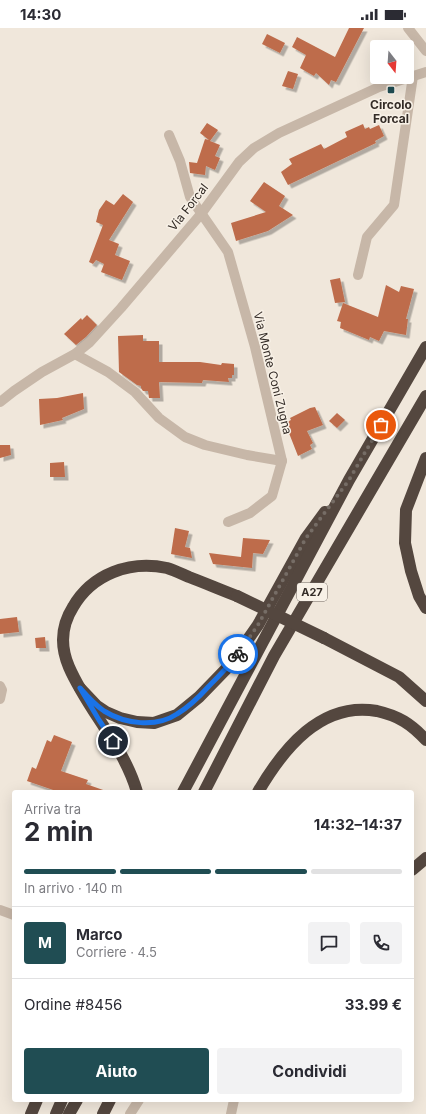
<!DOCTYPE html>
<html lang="it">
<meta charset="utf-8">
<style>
:root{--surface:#fff;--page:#f2f2f3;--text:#2b2b33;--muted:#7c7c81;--line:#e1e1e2;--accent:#204d53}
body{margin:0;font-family:Inter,sans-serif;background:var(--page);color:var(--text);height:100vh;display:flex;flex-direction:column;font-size:15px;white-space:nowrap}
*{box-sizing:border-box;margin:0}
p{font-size:13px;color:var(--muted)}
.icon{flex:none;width:22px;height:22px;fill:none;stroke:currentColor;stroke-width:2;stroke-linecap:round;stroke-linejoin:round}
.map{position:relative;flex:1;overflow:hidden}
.sheet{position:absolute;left:12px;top:762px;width:402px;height:312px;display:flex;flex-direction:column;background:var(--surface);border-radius:4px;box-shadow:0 4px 16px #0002}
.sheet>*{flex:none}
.needle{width:26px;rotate:163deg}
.controls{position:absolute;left:370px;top:12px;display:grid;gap:8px}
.controls a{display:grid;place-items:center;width:44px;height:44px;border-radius:4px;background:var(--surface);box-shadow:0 4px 16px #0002;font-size:20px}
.pin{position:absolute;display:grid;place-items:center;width:34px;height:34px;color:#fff;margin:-17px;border:2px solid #fff;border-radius:50%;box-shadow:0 1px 4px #0007}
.courier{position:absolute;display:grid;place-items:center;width:40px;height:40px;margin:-20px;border:3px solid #1a73e8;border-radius:50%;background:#fff;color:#222;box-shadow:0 1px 5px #0007}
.overview em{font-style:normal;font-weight:700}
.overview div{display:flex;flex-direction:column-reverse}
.overview{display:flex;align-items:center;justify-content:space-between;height:68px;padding:0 12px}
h1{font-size:26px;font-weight:700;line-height:30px}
.bar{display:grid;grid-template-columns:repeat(4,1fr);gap:6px 4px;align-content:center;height:48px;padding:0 12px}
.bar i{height:5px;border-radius:3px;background:var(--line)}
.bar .active{background:var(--accent)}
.bar p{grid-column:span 4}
.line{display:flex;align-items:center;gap:10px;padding:0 12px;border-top:1px solid var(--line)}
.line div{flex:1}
.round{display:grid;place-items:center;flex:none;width:42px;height:42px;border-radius:4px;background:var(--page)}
.cta{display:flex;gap:8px;margin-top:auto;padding:8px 12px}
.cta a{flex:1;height:46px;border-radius:4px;background:var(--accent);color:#fff;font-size:16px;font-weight:700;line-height:46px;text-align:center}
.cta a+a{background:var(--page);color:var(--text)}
.status{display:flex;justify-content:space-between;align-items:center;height:28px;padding:0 20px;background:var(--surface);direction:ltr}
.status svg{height:11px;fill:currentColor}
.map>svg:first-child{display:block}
.building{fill:#be6c4b;filter:url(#shadow)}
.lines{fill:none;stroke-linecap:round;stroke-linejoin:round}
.minor{stroke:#c7b7a8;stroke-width:10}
.highway{stroke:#54473f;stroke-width:12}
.highway-bridge{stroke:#54473f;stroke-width:12}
.done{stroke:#766d66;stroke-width:4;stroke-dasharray:0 7.2}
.route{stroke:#1a73e8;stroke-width:5}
.poi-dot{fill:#204d53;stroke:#f8f1e7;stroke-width:1.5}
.labels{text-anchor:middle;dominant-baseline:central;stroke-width:3;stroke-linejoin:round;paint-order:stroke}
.shield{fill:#f8f1e7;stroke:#6f6761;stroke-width:1}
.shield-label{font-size:11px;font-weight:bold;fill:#342c27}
.poi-label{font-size:12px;font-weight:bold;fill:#342c27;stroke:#f8f1e7}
.street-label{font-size:12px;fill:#342c27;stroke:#f8f1e7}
</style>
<div class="status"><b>14:30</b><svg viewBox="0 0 49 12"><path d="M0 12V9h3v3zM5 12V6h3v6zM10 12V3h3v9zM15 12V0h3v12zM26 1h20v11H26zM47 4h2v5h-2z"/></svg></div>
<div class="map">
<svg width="426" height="1086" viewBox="0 0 426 1086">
<defs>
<filter id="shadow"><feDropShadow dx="3.5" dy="3.5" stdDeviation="0" flood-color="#0004"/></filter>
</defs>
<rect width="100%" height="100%" fill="#f0e7db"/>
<!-- building -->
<g class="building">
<polygon points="349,0 364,0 336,54 331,52 329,57 316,45 314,48 300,40 306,27 292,19 297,9 335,29"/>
<polygon points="267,6 285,15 280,25 262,16"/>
<polygon points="288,43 298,46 293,61 282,58"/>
<polygon points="207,95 218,102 210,113 220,117 215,128 220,130 215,142 206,138 205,147 190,145 189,134 197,135 205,111 209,112 200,105"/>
<polygon points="363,96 365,101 369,99 370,101 379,97 384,108 375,113 376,115 288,157 281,144 292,136 289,131 321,116 324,121 343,111 347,109 345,104"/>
<polygon points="264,154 285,168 279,178 293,187 268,203 236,213 231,195 266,184 250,173"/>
<polygon points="123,166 133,174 109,212 119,216 115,227 130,233 122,252 101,244 104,236 96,232 93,236 89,234 103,197 96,194 99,182 106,172 114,177"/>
<polygon points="340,250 345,274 335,275 330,252"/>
<polygon points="386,257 399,264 401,258 414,261 406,291 408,291 406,307 384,303 379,313 370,309 369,312 340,300 341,294 337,293 343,275 378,289"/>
<polygon points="87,287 97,297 86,309 76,317 64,306 81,290 82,292"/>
<polygon points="143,307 143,313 159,313 159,334 200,334 221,337 222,335 234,336 234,347 232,347 232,350 228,350 229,354 203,352 202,355 159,354 160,370 149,370 148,363 143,363 141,360 141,358 137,357 119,344 118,308"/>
<polygon points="83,365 84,381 62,390 63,392 40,397 39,371 57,370"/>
<polygon points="315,379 323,397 307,403 313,415 310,417 312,421 298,428 285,395 291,392 290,390 310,380"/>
<polygon points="337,385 345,392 337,400 329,393"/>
<polygon points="0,417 10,417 11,427 0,430"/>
<polygon points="64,434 65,449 50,449 50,435"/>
<polygon points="175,500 189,503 185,519 190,520 192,530 171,526"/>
<polygon points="243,510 270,512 263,526 253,525 252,540 213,536 209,525 241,529"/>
<polygon points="17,589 19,604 0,606 0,591"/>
<polygon points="45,609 46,620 36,620 35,610"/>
<polygon points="54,707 72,714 61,743 88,752 86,756 106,763 106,764 59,764 27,753 32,739 36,741 47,712 51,714"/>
</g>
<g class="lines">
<!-- minor -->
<g class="minor">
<polyline points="408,0 426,23"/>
<polyline points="169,107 180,133 190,169 228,224 255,319 282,433 272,468 250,485 228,494"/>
<polyline points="358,247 367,209 394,177 413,48"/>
<polyline points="75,326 108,344 135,364 159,390 185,409 205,417 247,427 282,433"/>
<polyline points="0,374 14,363 42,344 75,326 90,314 121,280 201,186 239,134 254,120 279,105 379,59 426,44"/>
<polyline points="0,658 2,662 0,671"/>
<polyline points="0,882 14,887"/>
<polyline points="130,1086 139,1072"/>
<polyline points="231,1086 234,1072"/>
</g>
<!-- highway -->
<g class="highway">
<polyline points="426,430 406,482 405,515 411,543 419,568 426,580"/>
<polyline points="324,610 399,649 426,673"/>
<polyline points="80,660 97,678 106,684 120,690 137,694 154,695 177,687 199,669 230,637 258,597 306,510 325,484"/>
<path d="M137,764C124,718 88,683 69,639C60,618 61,598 73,579C92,546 130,532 167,540C174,542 182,546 189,549C205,555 221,562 237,568"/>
<polyline points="183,764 349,452 426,319"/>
<polyline points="204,764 274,628 426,368"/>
<path d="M258,764C283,721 321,673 377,683C399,688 411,696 426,712"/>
<polyline points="412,842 426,830"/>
<polyline points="31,1086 37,1072"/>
<polyline points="56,1086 62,1072"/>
<polyline points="69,1086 77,1072"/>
<polyline points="103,1086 110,1072"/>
</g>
<!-- highway-bridge -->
<polyline class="highway-bridge" points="237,568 324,610"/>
</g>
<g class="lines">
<!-- done -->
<polyline class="done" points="238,626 258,597 306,510 349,452 381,397"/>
<!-- route -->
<path class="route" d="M113,713L99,692L80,660C87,668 95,677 104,683C125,696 156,700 177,686C189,679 200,668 209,658C219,648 229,638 238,626"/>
</g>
<!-- markers -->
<rect class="poi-dot" x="387" y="58" width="8" height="8" rx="2"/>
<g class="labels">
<!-- shield labels -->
<rect class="shield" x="297" y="555" width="30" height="18" rx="3"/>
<g class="shield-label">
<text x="312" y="564">A27</text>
</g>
<!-- poi labels -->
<g class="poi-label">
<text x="391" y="76">Circolo<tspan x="391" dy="14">Forcal</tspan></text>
</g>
<!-- street labels -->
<g class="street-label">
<text transform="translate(188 179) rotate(-52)">Via Forcal</text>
<text transform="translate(273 345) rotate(76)">Via Monte Coni Zugna</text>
</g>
</g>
</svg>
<div class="controls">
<a><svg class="needle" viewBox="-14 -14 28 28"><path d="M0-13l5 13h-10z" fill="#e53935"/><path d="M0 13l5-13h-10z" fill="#7c7c81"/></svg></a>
</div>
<div class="pin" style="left:381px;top:397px;background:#ea580c"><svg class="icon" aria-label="bag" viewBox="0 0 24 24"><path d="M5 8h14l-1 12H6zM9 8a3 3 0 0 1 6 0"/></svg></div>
<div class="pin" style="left:113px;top:713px;background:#1f2937"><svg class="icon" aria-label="home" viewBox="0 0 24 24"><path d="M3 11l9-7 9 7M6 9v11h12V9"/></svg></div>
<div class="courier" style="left:238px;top:626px"><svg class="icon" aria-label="bike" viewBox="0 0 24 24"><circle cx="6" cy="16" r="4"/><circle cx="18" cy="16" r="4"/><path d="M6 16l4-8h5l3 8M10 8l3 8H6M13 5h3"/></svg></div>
<section class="sheet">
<div class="overview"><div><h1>2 min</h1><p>Arriva tra</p></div><em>14:32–14:37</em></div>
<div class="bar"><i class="active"></i><i class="active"></i><i class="active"></i><i></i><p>In arrivo · 140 m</p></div>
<div class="line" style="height:72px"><b class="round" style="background:var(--accent);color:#fff">M</b><div><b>Marco</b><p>Corriere · 4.5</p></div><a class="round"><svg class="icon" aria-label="chat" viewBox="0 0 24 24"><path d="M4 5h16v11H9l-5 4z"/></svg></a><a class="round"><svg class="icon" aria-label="phone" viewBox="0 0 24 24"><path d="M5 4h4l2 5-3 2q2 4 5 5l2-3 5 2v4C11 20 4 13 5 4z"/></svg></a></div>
<div class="line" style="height:52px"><div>Ordine #8456</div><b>33.99 €</b></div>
<div class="cta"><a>Aiuto</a><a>Condividi</a></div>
</section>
</div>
